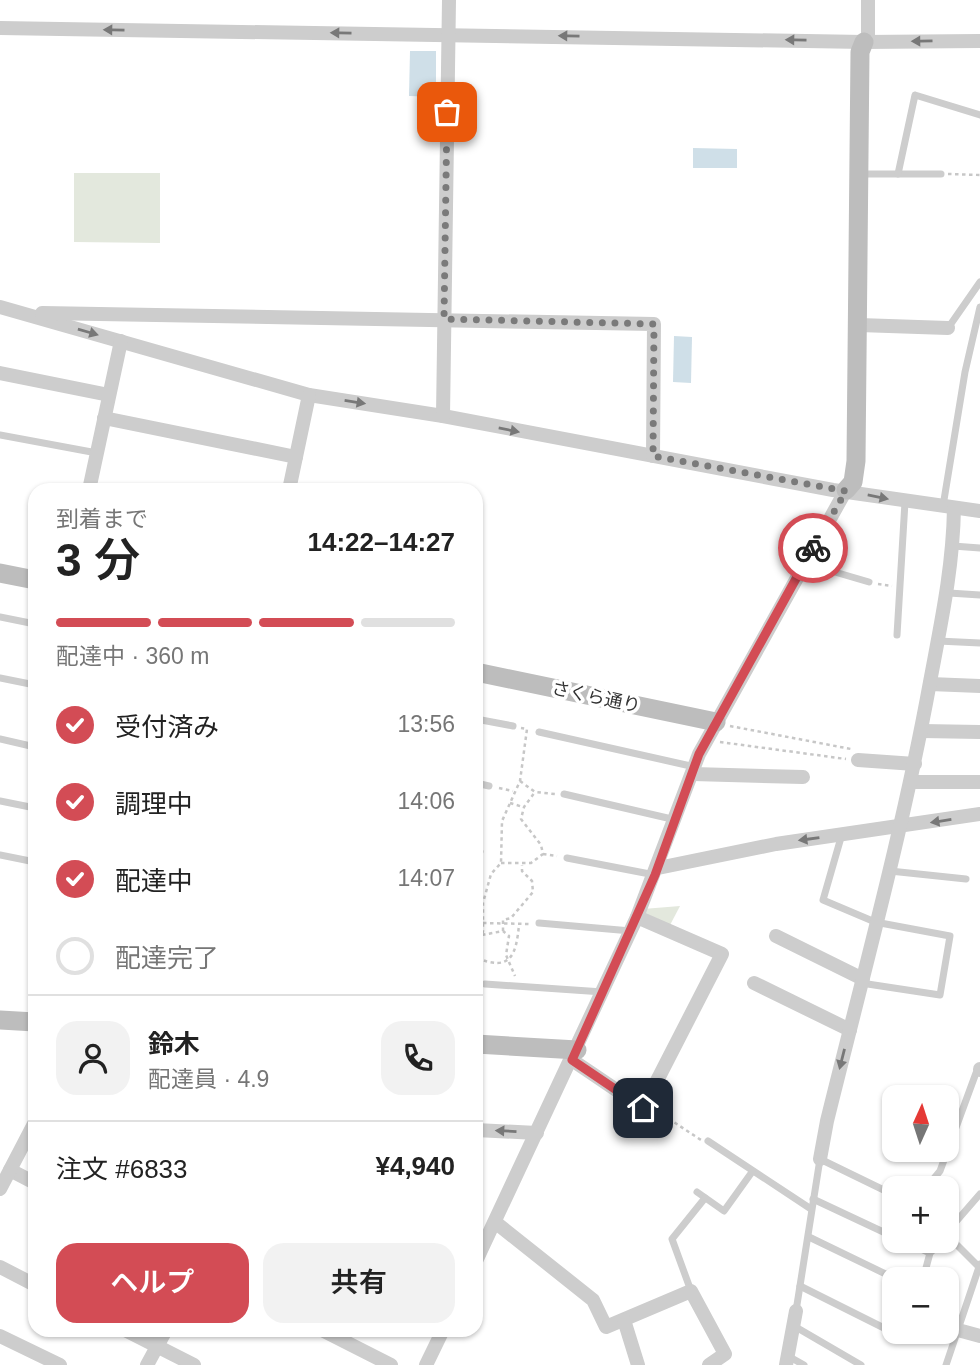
<!DOCTYPE html>
<html lang="ja">
<meta charset="utf-8">
<style>
:root{--surface:#fff;--page:#f2f2f2;--text:#222;--muted:#767676;--line:#e0e0e0;--accent:#d34c55}
body{margin:0;font-family:Arial,"Noto Sans JP",sans-serif;background:var(--page);color:var(--text);height:100vh;display:flex;flex-direction:column;font-size:26px;white-space:nowrap}
*{box-sizing:border-box;margin:0}
p{font-size:23px;color:var(--muted)}
.icon{flex:none;width:38px;height:38px;fill:none;stroke:currentColor;stroke-width:2;stroke-linecap:round;stroke-linejoin:round}
.map{position:relative;flex:1;overflow:hidden}
.details{position:absolute;left:28px;top:483px;width:455px;height:854px;display:flex;flex-direction:column;background:var(--surface);border-radius:21px;box-shadow:0 2px 5px #0004}
.details>*{flex:none}
.needle{width:46px;rotate:3deg}
.fabs{position:absolute;left:882px;top:1085px;display:grid;gap:14px}
.fabs a{display:grid;place-items:center;width:77px;height:77px;border-radius:14px;background:var(--surface);box-shadow:0 2px 5px #0004;font-size:35px}
.pin{position:absolute;display:grid;place-items:center;width:60px;height:60px;color:#fff;margin:-30px;border-radius:14px;box-shadow:0 4px 10px #0006}
.courier{position:absolute;display:grid;place-items:center;width:70px;height:70px;margin:-35px;border:5px solid #d34c55;border-radius:50%;background:#fff;color:#222;box-shadow:0 2px 9px #0007}
.summary em{font-style:normal;font-weight:600}
.summary div{display:flex;flex-direction:column-reverse}
.summary{display:flex;align-items:center;justify-content:space-between;height:119px;padding:0 28px}
h1{font-size:46px;font-weight:600;line-height:52px}
.bar{display:grid;grid-template-columns:repeat(4,1fr);gap:10px 7px;align-content:center;height:84px;padding:0 28px}
.bar i{height:9px;border-radius:5px;background:var(--line)}
.bar .on{background:var(--accent)}
.bar p{grid-column:span 4}
.line{display:flex;align-items:center;gap:18px;padding:0 28px;border-top:2px solid var(--line)}
.line div{flex:1}
.round{display:grid;place-items:center;flex:none;width:74px;height:74px;border-radius:21px;background:var(--page)}
ol{padding:0 28px;list-style:none}
li{display:flex;align-items:center;gap:21px;height:77px}
li p{margin-inline-start:auto}
li .icon{padding:7px;border-radius:50%;background:var(--accent);color:#fff;stroke-width:4}
li:last-child{color:var(--muted)}
li i{width:38px;height:38px;border:4px solid var(--line);border-radius:50%}
.button{display:flex;gap:14px;margin-top:auto;padding:14px 28px}
.button a{flex:1;height:80px;border-radius:21px;background:var(--accent);color:#fff;font-size:28px;font-weight:600;line-height:80px;text-align:center}
.button a+a{background:var(--page);color:var(--text)}
.map>svg:first-child{display:block}
.green{fill:#e3e8dd}
.water{fill:#cfdfe8}
.lines{fill:none;stroke-linecap:round;stroke-linejoin:round}
.path{stroke:#c7c7c7;stroke-width:2.5;stroke-dasharray:3.5 3.5;stroke-linecap:butt}
.lane{stroke:#cdcdcd;stroke-width:7}
.street{stroke:#cdcdcd;stroke-width:14}
.secondary{stroke:#bdbdbd;stroke-width:19}
.oneway{fill:#787878}
.done{stroke:#7a7a7a;stroke-width:7;stroke-dasharray:0 12.6}
.route{stroke:#d34c55;stroke-width:9}
.labels{text-anchor:middle;dominant-baseline:central;stroke-width:7;stroke-linejoin:round;paint-order:stroke}
.street-label{font-size:18px;fill:#333;stroke:#fff}
</style>
<div class="map">
<svg width="980" height="1365" viewBox="0 0 980 1365">
<rect width="100%" height="100%" fill="#fff"/>
<!-- green -->
<g class="green">
<polygon points="74,173 160,173 160,243 74,242"/>
<polygon points="680,906 669,927 646,917 643,909"/>
</g>
<!-- water -->
<g class="water">
<polygon points="410,51 436,51 436,97 409,96"/>
<polygon points="693,148 737,149 737,168 693,168"/>
<polygon points="674,336 692,337 691,383 673,382"/>
</g>
<g class="lines">
<!-- path -->
<g class="path">
<polyline points="948,174 980,175"/>
<polyline points="878,584 892,586"/>
<polyline points="730,726 851,749"/>
<polyline points="720,742 846,759"/>
<polyline points="520,781 535,792 555,794"/>
<polyline points="499,788 513,791"/>
<polyline points="510,803 523,807"/>
<polyline points="543,854 557,856"/>
<polyline points="501,863 531,863 543,854 541,845 521,819 524,807 535,792"/>
<polyline points="483,923 529,924"/>
<polyline points="503,931 503,920 511,918 533,892 532,881 522,871 522,865"/>
<polyline points="482,935 503,931 509,936 506,955 515,976"/>
<path d="M477,958C511,972 516,955 519,925"/>
<polyline points="476,961 483,931 483,903 491,874 501,863 502,821 520,781 527,729 521,728"/>
<polyline points="657,1111 701,1140"/>
</g>
<!-- lane -->
<g class="lane">
<polyline points="861,174 941,174"/>
<polyline points="898,174 915,95 980,115"/>
<polyline points="948,328 980,282"/>
<polyline points="0,435 97,453"/>
<polyline points="43,488 51,490"/>
<polyline points="943,506 965,372 980,307"/>
<polyline points="953,546 980,548"/>
<polyline points="804,563 869,582"/>
<polyline points="949,593 980,595"/>
<polyline points="0,617 35,624"/>
<polyline points="897,635 905,502"/>
<polyline points="938,641 980,643"/>
<polyline points="0,678 35,685"/>
<polyline points="476,719 513,726"/>
<polyline points="539,732 695,767"/>
<polyline points="0,739 35,747"/>
<polyline points="476,783 489,786"/>
<polyline points="564,794 676,820"/>
<polyline points="0,801 35,808"/>
<polyline points="842,834 823,900 875,922 950,936 940,995 861,983"/>
<polyline points="476,851 480,852"/>
<polyline points="0,855 35,862"/>
<polyline points="567,858 655,875"/>
<polyline points="890,871 966,879"/>
<polyline points="539,923 631,931"/>
<polyline points="485,984 603,992"/>
<polyline points="708,1141 811,1209"/>
<polyline points="926,1188 940,1171 976,1073 980,1070"/>
<polyline points="697,1192 724,1211 752,1172"/>
<polyline points="813,1199 894,1237"/>
<polyline points="947,1232 980,1194"/>
<polyline points="948,1236 978,1266"/>
<polyline points="809,1237 896,1279"/>
<polyline points="903,1241 930,1253"/>
<polyline points="923,1279 930,1253 943,1241"/>
<polyline points="800,1286 902,1337"/>
<polyline points="691,1291 672,1239 705,1198"/>
<polyline points="796,1311 820,1159 894,1195"/>
<polyline points="794,1326 861,1365"/>
<polyline points="788,1356 804,1365"/>
<polyline points="946,1365 980,1264"/>
</g>
<!-- street -->
<g class="street">
<polyline points="0,28 864,42 980,41"/>
<polyline points="864,42 868,36 868,0"/>
<polyline points="0,307 309,395 443,416 833,490 980,511"/>
<polyline points="42,313 654,324 653,456"/>
<polyline points="859,325 948,328"/>
<polyline points="0,373 109,395"/>
<polyline points="443,416 449,0"/>
<polyline points="104,418 296,457"/>
<polyline points="89,490 121,341"/>
<polyline points="289,490 309,395"/>
<polyline points="930,684 980,686"/>
<polyline points="922,731 980,732"/>
<polyline points="858,760 915,764"/>
<polyline points="693,774 803,777"/>
<polyline points="911,782 980,782"/>
<polyline points="658,868 776,844 980,814"/>
<polyline points="776,936 863,979"/>
<polyline points="754,983 850,1030"/>
<polyline points="572,1060 643,1108 722,954 637,917"/>
<polyline points="980,1069 980,1070"/>
<polyline points="476,1130 537,1133"/>
<path d="M820,1159L827,1121C863,975 903,830 930,682C941,623 953,568 954,508"/>
<polyline points="10,1170 35,1183"/>
<polyline points="0,1189 35,1122"/>
<polyline points="495,1222 593,1300 606,1327 691,1291 725,1354 709,1365"/>
<polyline points="476,1261 637,917 699,754 846,490"/>
<polyline points="0,1267 35,1285"/>
<polyline points="624,1320 638,1365"/>
<polyline points="125,1330 194,1365"/>
<polyline points="322,1330 391,1365"/>
<polyline points="958,1330 980,1336"/>
<polyline points="0,1336 60,1365"/>
<polyline points="147,1365 166,1330"/>
<polyline points="426,1365 443,1330"/>
<polyline points="786,1365 796,1311"/>
</g>
<!-- secondary -->
<g class="secondary">
<polyline points="846,490 853,482 856,461 860,52 864,42"/>
<polyline points="0,573 35,580"/>
<polyline points="476,672 716,722"/>
<polyline points="0,1020 35,1022"/>
<polyline points="476,1044 577,1050"/>
</g>
</g>
<!-- one-way arrows -->
<defs><path id="oneway-solid" d="M-6-.8H1V-3.2L6.5 0L1 3.2V.8H-6Z" transform="scale(1.75)"/></defs>
<g class="oneway">
<use href="#oneway-solid" transform="translate(114 30) rotate(-179)"/>
<use href="#oneway-solid" transform="translate(341 33) rotate(-179)"/>
<use href="#oneway-solid" transform="translate(569 36) rotate(-179)"/>
<use href="#oneway-solid" transform="translate(796 40) rotate(-179)"/>
<use href="#oneway-solid" transform="translate(922 41) rotate(179)"/>
<use href="#oneway-solid" transform="translate(88 332) rotate(16)"/>
<use href="#oneway-solid" transform="translate(355 402) rotate(9)"/>
<use href="#oneway-solid" transform="translate(509 430) rotate(11)"/>
<use href="#oneway-solid" transform="translate(878 497) rotate(11)"/>
<use href="#oneway-solid" transform="translate(941 821) rotate(171)"/>
<use href="#oneway-solid" transform="translate(809 839) rotate(172)"/>
<use href="#oneway-solid" transform="translate(842 1059) rotate(104)"/>
<use href="#oneway-solid" transform="translate(506 1131) rotate(-177)"/>
</g>
<g class="lines">
<!-- done -->
<polyline class="done" points="447,112 444,319 654,324 653,456 846,491 813,548"/>
<!-- route -->
<polyline class="route" points="643,1108 572,1060 655,875 699,754 813,548"/>
</g>
<g class="labels">
<!-- street labels -->
<g class="street-label">
<text transform="translate(596 697) rotate(12)">さくら通り</text>
</g>
</g>
</svg>
<div class="fabs">
<a><svg class="needle" viewBox="-14 -14 28 28"><path d="M0-13l5 13h-10z" fill="#e53935"/><path d="M0 13l5-13h-10z" fill="#767676"/></svg></a>
<a>+</a>
<a>−</a>
</div>
<div class="pin" style="left:447px;top:112px;background:#ea580c"><svg class="icon" aria-label="bag" viewBox="0 0 24 24"><path d="M5 8h14l-1 12H6zM9 8a3 3 0 0 1 6 0"/></svg></div>
<div class="pin" style="left:643px;top:1108px;background:#1f2937"><svg class="icon" aria-label="home" viewBox="0 0 24 24"><path d="M3 11l9-7 9 7M6 9v11h12V9"/></svg></div>
<div class="courier" style="left:813px;top:548px"><svg class="icon" aria-label="bike" viewBox="0 0 24 24"><circle cx="6" cy="16" r="4"/><circle cx="18" cy="16" r="4"/><path d="M6 16l4-8h5l3 8M10 8l3 8H6M13 5h3"/></svg></div>
<section class="details">
<div class="summary"><div><h1>3 分</h1><p>到着まで</p></div><em>14:22–14:27</em></div>
<div class="bar"><i class="on"></i><i class="on"></i><i class="on"></i><i></i><p>配達中 · 360 m</p></div>
<ol>
<li><svg class="icon" aria-label="check" viewBox="0 0 24 24"><path d="M5 12l5 5 9-10"/></svg>受付済み<p>13:56</p></li>
<li><svg class="icon" aria-label="check" viewBox="0 0 24 24"><path d="M5 12l5 5 9-10"/></svg>調理中<p>14:06</p></li>
<li><svg class="icon" aria-label="check" viewBox="0 0 24 24"><path d="M5 12l5 5 9-10"/></svg>配達中<p>14:07</p></li>
<li><i></i>配達完了</li>
</ol>
<div class="line" style="height:126px"><a class="round"><svg class="icon" aria-label="person" viewBox="0 0 24 24"><circle cx="12" cy="8" r="4"/><path d="M4 21q1-7 8-7t8 7"/></svg></a><div><b>鈴木</b><p>配達員 · 4.9</p></div><a class="round"><svg class="icon" aria-label="phone" viewBox="0 0 24 24"><path d="M5 4h4l2 5-3 2q2 4 5 5l2-3 5 2v4C11 20 4 13 5 4z"/></svg></a></div>
<div class="line" style="height:91px"><div>注文 #6833</div><b>¥4,940</b></div>
<div class="button"><a>ヘルプ</a><a>共有</a></div>
</section>
</div>
